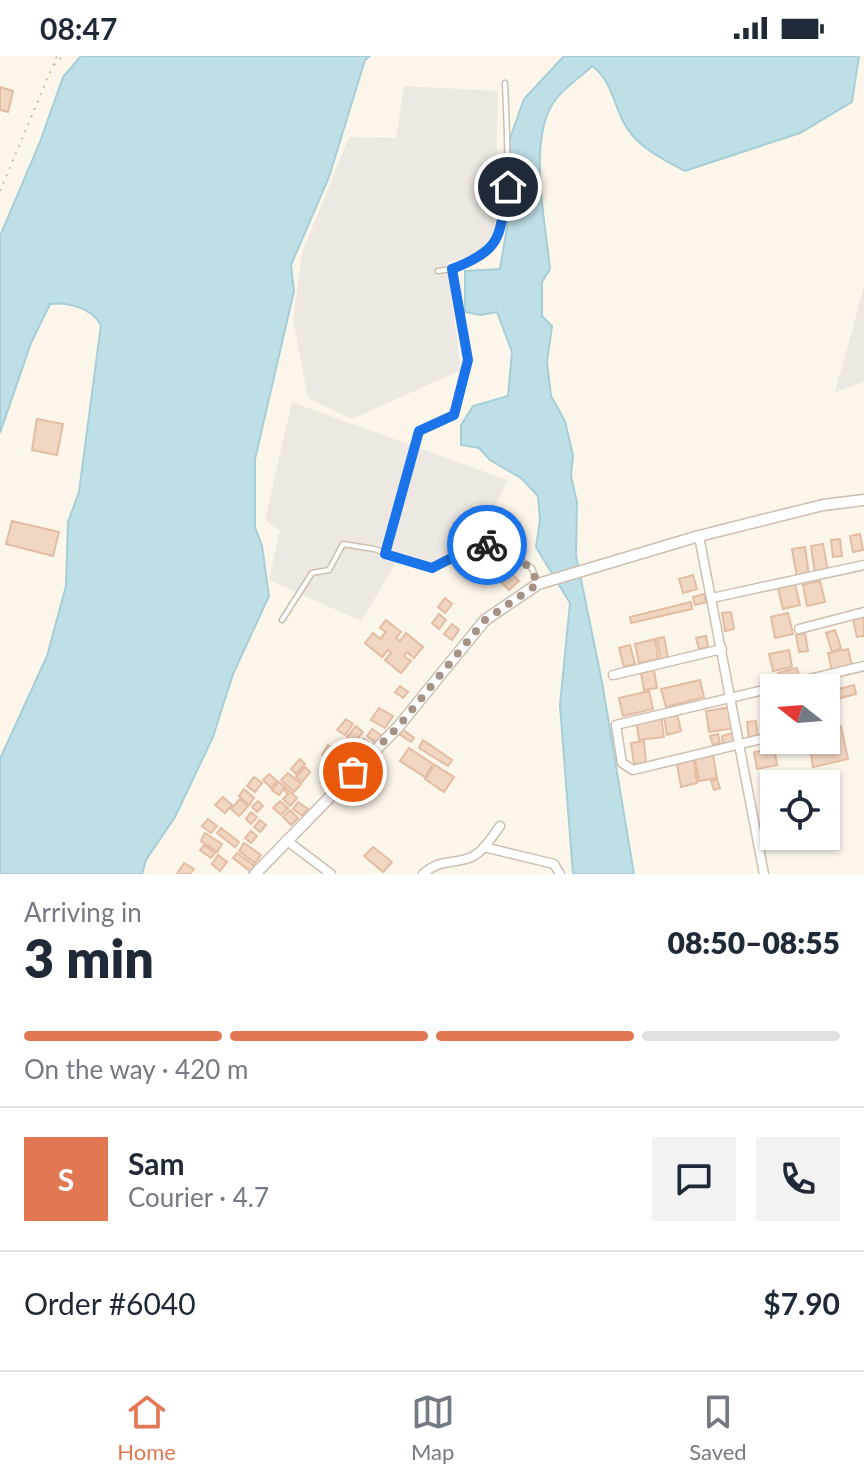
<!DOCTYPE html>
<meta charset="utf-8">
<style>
:root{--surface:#fff;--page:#f2f2f3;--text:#1f2937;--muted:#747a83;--line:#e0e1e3;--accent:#e17753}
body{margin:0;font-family:Lato,sans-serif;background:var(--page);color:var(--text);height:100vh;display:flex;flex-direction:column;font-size:30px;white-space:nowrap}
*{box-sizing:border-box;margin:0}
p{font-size:26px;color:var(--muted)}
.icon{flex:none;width:44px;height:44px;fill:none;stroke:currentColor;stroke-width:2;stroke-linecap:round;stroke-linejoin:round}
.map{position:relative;height:818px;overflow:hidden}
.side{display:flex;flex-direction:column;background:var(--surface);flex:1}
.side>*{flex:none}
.needle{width:52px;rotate:287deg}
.fabs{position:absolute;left:760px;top:618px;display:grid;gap:16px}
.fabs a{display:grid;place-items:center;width:80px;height:80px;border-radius:0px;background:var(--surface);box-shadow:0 2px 6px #0004;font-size:40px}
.pin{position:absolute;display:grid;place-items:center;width:68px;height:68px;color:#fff;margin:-34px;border:4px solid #fff;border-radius:50%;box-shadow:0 2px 8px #0007}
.courier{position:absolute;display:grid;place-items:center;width:80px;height:80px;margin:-40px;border:6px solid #1a73e8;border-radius:50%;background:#fff;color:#222;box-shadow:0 2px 10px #0007}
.head em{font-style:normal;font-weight:800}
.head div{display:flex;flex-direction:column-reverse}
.head{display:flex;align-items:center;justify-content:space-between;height:136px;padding:0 24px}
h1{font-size:52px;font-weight:800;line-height:60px}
.bar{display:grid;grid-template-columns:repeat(4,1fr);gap:12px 8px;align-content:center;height:96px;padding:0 24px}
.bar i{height:10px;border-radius:6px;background:var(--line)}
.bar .active{background:var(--accent)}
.bar p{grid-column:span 4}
.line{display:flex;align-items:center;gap:20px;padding:0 24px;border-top:2px solid var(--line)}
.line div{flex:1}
.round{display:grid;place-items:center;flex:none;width:84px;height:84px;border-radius:0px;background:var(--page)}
.status{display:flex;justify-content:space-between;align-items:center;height:56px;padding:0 40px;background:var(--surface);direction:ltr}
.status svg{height:22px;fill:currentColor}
.tab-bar{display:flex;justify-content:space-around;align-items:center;height:112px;border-top:2px solid var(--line);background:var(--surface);font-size:22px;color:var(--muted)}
.tab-bar a{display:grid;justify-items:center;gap:4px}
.tab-bar .active{color:var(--accent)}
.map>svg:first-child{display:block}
.industrial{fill:#ede8e2}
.water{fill:#bedfe6;stroke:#a5ced7;stroke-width:2}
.building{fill:#f1d6c2;stroke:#e3bda3;stroke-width:2}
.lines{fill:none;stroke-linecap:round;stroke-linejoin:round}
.service-casing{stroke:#cebeaf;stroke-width:7}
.minor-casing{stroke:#cebeaf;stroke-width:11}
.tertiary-casing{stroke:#cebeaf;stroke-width:13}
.path{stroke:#d6b9a5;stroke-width:2;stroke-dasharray:2 6;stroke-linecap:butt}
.service{stroke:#fff;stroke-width:4}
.minor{stroke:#fff;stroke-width:8}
.tertiary{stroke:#fff;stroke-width:10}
.done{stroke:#a59284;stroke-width:8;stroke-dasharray:0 14.4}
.route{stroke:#1a73e8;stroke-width:10}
</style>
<div class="status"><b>08:47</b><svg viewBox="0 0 49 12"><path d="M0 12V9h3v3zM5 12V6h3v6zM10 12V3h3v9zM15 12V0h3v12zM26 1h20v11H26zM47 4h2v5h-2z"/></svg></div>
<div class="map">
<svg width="864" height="818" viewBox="0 0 864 818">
<rect width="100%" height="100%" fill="#fcf5ea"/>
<!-- industrial -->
<g class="industrial">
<polygon points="404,30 498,35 495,172 481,196 447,207 461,314 352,363 308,342 293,264 302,197 349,81 396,82"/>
<polygon points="864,231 864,326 835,336"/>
<polygon points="292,346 507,424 482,481 434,506 396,507 361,565 269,524 280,475 265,464"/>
</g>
<!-- water -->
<g class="water">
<path d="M81,0H370L365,4L329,121L291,209L294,235L255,403V471L262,490L269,540L233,618L213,681L175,761L146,804L142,818H0V703L47,600L66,530L68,466L79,436L101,269C92,252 68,246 50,248L31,287L0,377V180L40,86L63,21Z"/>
<path d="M564,0H859L852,46L800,77L685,115C668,106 646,95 633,80C613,58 616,27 592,10C581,21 565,31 556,43C526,81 546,168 550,213L542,226V260L552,270L547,306L551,340L565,365L573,399L571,420L577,446L576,499L602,626L634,818H573L560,649L570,547L536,491L540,465L538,440L521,422L490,404L479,392L461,389V369L473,350L508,340L512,296L497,256L481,259L465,256V215L500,213L513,135L507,91L524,43Z"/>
</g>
<!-- building -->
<g class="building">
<polygon points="0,31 13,35 8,56 0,54"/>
<polygon points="37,363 63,368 57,399 32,394"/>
<polygon points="12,465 59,476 53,500 6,488"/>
<polygon points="860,478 863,494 853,496 850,480"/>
<polygon points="840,483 842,500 833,501 831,484"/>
<polygon points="823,488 828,516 815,518 811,490"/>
<polygon points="805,491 809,519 797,521 792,493"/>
<polygon points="512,518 519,525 509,534 502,527"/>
<polygon points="693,519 697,533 683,537 679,523"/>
<polygon points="820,525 825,546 807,550 803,529"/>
<polygon points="795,528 800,549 783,553 778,533"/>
<polygon points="704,538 706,546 695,549 693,541"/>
<polygon points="445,542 452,548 445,557 438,551"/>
<polygon points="691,546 692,553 631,567 630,561"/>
<polygon points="731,556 734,573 725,575 722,557"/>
<polygon points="788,557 793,578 775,582 771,561"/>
<polygon points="439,558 446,564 439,573 432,567"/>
<polygon points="864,561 864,580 857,581 853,564"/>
<polygon points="386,564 401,576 396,582 400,585 406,577 423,591 414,602 407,596 404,600 411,605 401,617 385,604 391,597 388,594 382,601 365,587 373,577 380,583 386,576 380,572"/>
<polygon points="452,568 459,574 452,584 444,578"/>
<polygon points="835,574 841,592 832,596 826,577"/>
<polygon points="805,577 808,595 799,596 796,579"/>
<polygon points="706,580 708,591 699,593 696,582"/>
<polygon points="664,581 668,602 661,604 657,582"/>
<polygon points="655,583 658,603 639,607 635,588"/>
<polygon points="630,589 635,608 624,611 619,592"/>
<polygon points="848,593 852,610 832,615 828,597"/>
<polygon points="789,594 792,611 773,615 769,598"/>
<polygon points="797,612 799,620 780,624 778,617"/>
<polygon points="654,614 657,632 644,634 641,617"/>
<polygon points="700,624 704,641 666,651 661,633"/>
<polygon points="854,629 856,638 837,643 835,634"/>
<polygon points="400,630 408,636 403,642 395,636"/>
<polygon points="649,635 653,653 623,660 619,642"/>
<polygon points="731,651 734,672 709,676 706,655"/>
<polygon points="379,652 393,660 385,672 371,664"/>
<polygon points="774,657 774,675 770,676 767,658"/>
<polygon points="677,658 681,675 667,679 664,661"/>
<polygon points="661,660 664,681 639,684 636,663"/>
<polygon points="346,663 353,668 345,679 337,674"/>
<polygon points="756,665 758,682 749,684 747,666"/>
<polygon points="356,670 363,676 354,687 347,681"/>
<polygon points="841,670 848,703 813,711 809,684 826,684 826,674"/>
<polygon points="372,673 382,680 376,687 367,680"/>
<polygon points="402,673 414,682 411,686 399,678"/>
<polygon points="733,677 735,685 723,688 722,680"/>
<polygon points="718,678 720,687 713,689 710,680"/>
<polygon points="364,683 373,690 367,697 358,690"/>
<polygon points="423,684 452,704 448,710 419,692"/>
<polygon points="343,685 361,701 353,710 343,701 348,696 340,689"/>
<polygon points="644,685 646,707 634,708 631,687"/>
<polygon points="328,689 336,694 329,704 322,699"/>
<polygon points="409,692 433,708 425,721 400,705"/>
<polygon points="774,692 777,709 757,713 754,696"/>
<polygon points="713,699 717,722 699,725 695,703"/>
<polygon points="300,703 305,708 296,718 291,713"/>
<polygon points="694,704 697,727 681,731 677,708"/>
<polygon points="335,706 345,713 339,720 330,713"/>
<polygon points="435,709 454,721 444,736 425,723"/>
<polygon points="305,711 310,716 302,726 296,721"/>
<polygon points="288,717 301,728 294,736 281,724"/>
<polygon points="269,718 277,725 271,732 263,724"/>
<polygon points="254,721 262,727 255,736 247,730"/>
<polygon points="819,722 819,728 799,728 799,726"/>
<polygon points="717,723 720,732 714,734 711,725"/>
<polygon points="279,726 285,731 279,739 272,734"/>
<polygon points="286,732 297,742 290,750 283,743 288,738 284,734"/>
<polygon points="244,733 254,742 249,749 239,740"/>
<polygon points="223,741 232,749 225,757 215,749"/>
<polygon points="240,743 248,750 239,760 231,753"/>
<polygon points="258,745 263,750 257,756 252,751"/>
<polygon points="280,745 288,752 281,759 273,752"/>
<polygon points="298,746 308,753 302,760 293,753"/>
<polygon points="290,754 298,762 291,769 283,761"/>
<polygon points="251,756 257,761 251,768 246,763"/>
<polygon points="208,763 217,770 211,777 202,770"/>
<polygon points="260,764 266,769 260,776 254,771"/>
<polygon points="221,772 239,786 235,791 217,777"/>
<polygon points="251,775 257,780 251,787 245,782"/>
<polygon points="205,777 222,788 217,796 201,785"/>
<polygon points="244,787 261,799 255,807 239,795"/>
<polygon points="204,789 215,797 211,802 200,794"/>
<polygon points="373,791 392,806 383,816 364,800"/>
<polygon points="237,797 255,810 251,816 233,802"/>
<polygon points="218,799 227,806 220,815 212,808"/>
<polygon points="184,807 194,813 190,818 177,818"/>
</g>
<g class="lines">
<defs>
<g id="service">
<polyline points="438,215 452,213"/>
<path d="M385,498L419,375L454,359L468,304L452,213C466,207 481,204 490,193C515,163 506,66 505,27"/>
<polyline points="282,564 312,517 329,514 343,488 374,493 432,512 471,492 497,489 532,512 537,526"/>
</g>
<g id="minor">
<polyline points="699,480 764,818"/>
<polyline points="712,542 864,509"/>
<polyline points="799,573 864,556"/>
<polyline points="613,619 722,593"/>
<polyline points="826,669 834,667"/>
<polyline points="774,680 633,714 622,707 616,669 864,610"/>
<polyline points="286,784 331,818"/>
<polyline points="484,791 554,808 560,818"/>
<path d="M423,818C439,804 448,808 466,803C482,799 491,782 500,770"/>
</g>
<polyline id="tertiary" points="255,818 398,671 485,564 538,528 699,480 823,449 864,444"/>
</defs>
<!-- service casing -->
<use href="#service" class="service-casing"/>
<!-- minor casing -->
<use href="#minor" class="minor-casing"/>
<!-- tertiary casing -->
<use href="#tertiary" class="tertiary-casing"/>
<!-- path -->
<g class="path">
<polyline points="54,9 63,0"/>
<polyline points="0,135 57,0"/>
</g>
<!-- service -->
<use href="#service" class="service"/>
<!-- minor -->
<use href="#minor" class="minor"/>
<!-- tertiary -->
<use href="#tertiary" class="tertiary"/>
</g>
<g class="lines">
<!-- done -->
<path class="done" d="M353,716L398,671L485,564L538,528C530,508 510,489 487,489"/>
<!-- route -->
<path class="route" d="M487,489L471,492L432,512L385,498L419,375L454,359L468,304L452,213C504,193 498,181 508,131"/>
</g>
</svg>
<div class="fabs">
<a><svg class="needle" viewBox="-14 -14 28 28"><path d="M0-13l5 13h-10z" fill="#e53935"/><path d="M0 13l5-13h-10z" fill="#747a83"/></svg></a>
<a><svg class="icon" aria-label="locate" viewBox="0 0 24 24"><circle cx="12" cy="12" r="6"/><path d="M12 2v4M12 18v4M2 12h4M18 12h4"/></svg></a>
</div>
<div class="pin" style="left:353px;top:716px;background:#ea580c"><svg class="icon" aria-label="bag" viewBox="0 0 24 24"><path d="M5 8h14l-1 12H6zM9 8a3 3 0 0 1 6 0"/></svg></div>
<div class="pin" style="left:508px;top:131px;background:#1f2937"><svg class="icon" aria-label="home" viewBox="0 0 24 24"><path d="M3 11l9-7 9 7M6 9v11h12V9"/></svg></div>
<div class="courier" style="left:487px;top:489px"><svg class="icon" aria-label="bike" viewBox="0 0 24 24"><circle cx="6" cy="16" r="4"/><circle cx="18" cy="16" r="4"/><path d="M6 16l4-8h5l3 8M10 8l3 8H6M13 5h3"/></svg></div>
</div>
<section class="side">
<div class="head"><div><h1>3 min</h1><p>Arriving in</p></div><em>08:50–08:55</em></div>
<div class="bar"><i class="active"></i><i class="active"></i><i class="active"></i><i></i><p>On the way · 420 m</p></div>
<div class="line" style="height:144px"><b class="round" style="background:var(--accent);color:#fff">S</b><div><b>Sam</b><p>Courier · 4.7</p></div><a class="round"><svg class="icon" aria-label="chat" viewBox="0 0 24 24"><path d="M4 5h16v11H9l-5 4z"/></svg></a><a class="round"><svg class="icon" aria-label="phone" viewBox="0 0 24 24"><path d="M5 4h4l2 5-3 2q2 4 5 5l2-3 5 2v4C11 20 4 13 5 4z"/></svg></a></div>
<div class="line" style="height:104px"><div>Order #6040</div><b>$7.90</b></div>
</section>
<nav class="tab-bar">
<a class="active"><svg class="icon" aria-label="home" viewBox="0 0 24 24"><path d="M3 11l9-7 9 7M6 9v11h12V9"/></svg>Home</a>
<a><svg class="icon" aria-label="map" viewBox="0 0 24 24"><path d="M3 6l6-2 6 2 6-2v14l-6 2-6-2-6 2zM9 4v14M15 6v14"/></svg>Map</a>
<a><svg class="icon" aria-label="saved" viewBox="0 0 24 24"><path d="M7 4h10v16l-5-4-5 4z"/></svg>Saved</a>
</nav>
